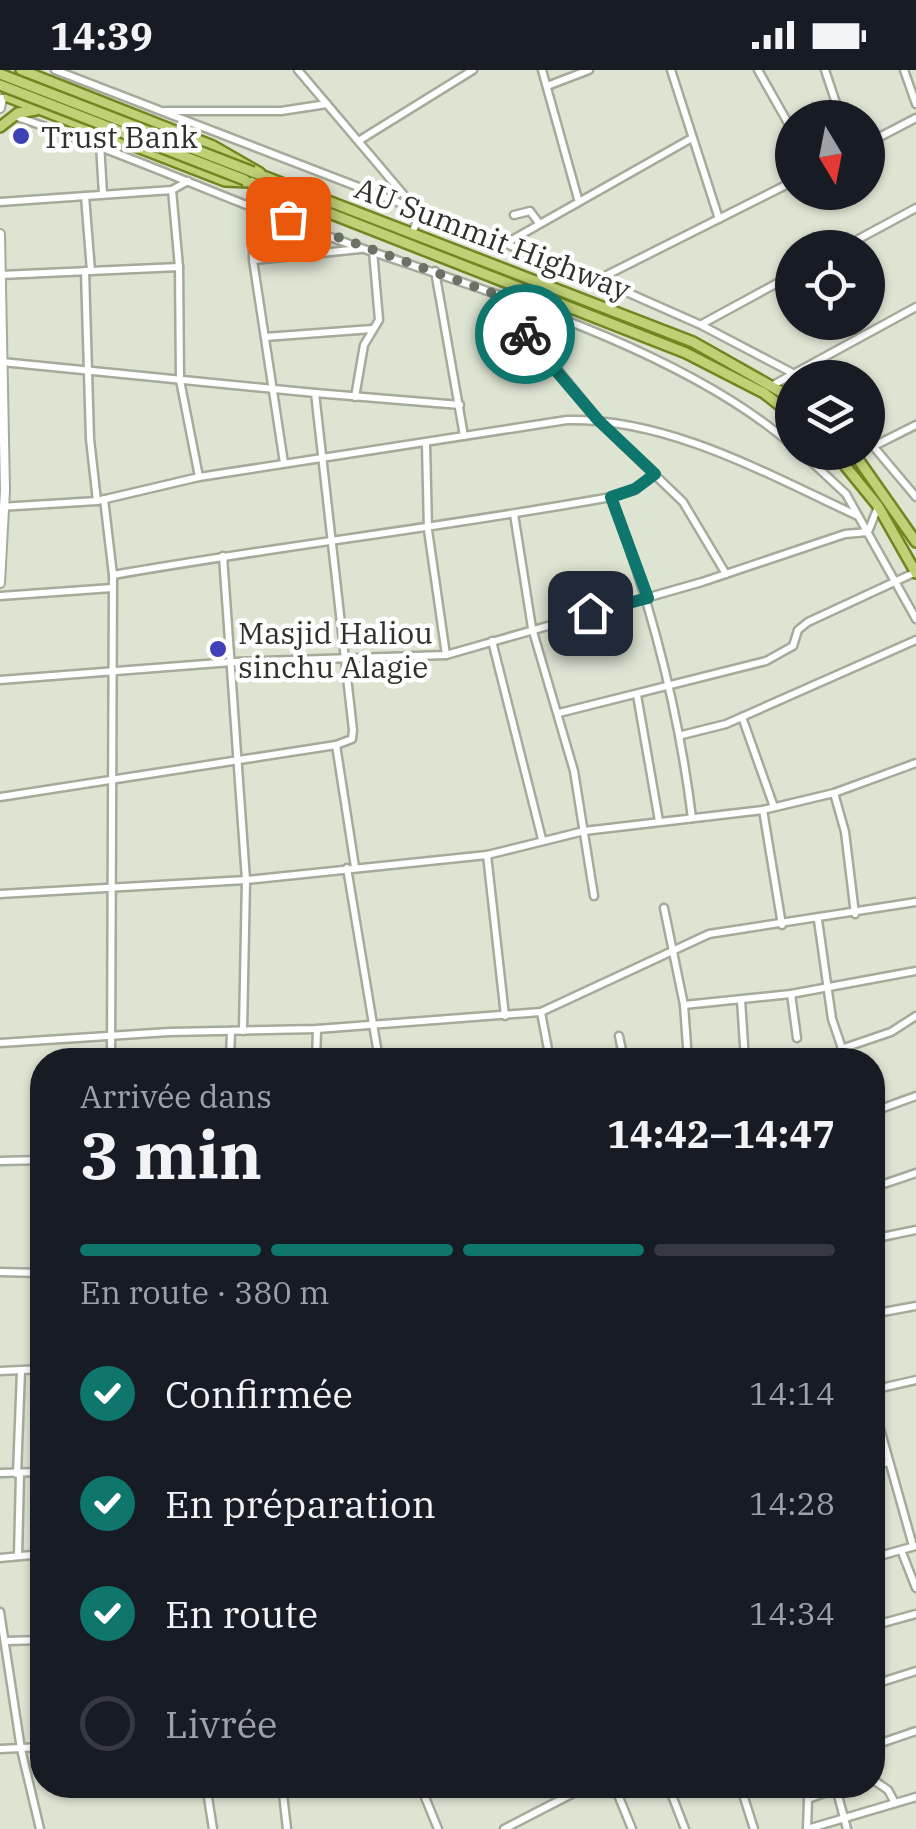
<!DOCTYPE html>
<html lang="fr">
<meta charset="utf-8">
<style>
:root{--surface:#171b24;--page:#242831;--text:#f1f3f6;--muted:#9ea1a6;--line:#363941;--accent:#0f766e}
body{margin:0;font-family:"IBM Plex Serif",serif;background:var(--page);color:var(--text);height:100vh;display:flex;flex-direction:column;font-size:38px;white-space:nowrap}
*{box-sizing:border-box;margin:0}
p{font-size:32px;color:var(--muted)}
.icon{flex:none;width:55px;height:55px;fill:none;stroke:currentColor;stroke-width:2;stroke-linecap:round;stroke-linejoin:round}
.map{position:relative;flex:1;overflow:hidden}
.sheet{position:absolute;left:30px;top:978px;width:855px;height:750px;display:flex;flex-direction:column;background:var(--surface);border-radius:40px;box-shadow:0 2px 8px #0004}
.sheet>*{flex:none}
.needle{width:65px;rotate:170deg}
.controls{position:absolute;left:775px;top:30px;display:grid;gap:20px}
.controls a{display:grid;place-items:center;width:110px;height:110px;border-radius:50%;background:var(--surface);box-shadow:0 2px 8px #0004;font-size:50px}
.pin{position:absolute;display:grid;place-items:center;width:85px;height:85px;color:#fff;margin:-42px;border-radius:20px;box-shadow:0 5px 15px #0006}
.courier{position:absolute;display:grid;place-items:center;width:100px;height:100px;margin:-50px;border:8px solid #0f766e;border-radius:50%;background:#fff;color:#222;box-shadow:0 2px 12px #0007}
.head em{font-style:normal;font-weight:700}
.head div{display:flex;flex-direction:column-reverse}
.head{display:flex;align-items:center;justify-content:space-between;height:170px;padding:0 50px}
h1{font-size:65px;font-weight:700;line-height:75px}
.bar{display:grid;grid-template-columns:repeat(4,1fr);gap:15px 10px;align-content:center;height:120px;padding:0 50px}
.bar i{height:12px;border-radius:8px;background:var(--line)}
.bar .on{background:var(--accent)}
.bar p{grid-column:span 4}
ol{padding:0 50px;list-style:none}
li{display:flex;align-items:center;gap:30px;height:110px}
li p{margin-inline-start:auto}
li .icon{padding:10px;border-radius:50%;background:var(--accent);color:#fff;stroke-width:4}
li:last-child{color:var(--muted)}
li i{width:55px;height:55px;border:5px solid var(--line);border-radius:50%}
.status{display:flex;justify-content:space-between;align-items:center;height:70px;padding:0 50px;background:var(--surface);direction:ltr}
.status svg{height:28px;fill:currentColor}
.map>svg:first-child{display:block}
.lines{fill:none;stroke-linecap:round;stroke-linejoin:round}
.minor-casing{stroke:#a5ab9a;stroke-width:11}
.tertiary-casing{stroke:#a5ab9a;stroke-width:12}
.primary-casing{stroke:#718621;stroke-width:14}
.minor{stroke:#fff;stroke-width:6}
.tertiary{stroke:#fff;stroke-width:8}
.primary{stroke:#bfd177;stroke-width:9}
.primary-bridge-casing{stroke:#718621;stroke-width:14;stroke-linecap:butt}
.primary-bridge{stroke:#bfd177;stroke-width:9}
.done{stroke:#6c7065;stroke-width:10;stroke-dasharray:0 18}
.route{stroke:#0f766e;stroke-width:12}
.poi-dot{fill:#3e42b6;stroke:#fff;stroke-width:4}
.labels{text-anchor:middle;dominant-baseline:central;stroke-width:9;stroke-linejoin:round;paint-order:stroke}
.poi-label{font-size:30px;fill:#2f312a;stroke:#fff;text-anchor:start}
.street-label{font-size:30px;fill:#2f312a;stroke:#fff}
</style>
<div class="status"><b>14:39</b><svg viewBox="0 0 49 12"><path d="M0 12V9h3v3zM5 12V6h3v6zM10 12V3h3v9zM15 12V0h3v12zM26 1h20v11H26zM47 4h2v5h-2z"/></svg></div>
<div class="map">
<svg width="916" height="1759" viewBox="0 0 916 1759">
<rect width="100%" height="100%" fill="#dee4d2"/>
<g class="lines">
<defs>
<g id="minor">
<polyline points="55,0 597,209 701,255 802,308"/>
<polyline points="298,0 420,144 412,163"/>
<polyline points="542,0 578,129"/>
<polyline points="671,0 719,149"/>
<polyline points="758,0 792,60"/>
<polyline points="825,0 841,48"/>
<polyline points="904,0 916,34"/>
<polyline points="547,16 589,0"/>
<polyline points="165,41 281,41 327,34"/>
<path d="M14,46C132,85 244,138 361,178C496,224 684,281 792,375"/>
<polyline points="360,70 473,0"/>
<polyline points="868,73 916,48"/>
<polyline points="100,74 103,124"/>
<polyline points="253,113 253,190 284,393"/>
<polyline points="172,120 179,197 180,310 199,407"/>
<polyline points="85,126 91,201"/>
<polyline points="0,132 172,120 188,111"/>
<polyline points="514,145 530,141 539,153"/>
<polyline points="503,175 692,68"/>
<polyline points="842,178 916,138"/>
<polyline points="254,190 360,179"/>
<polyline points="85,201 90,369 97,431"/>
<polyline points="435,201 464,366"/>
<polyline points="1,205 179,197"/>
<polyline points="599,209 792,112"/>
<polyline points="498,225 598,350 683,432 726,504"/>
<polyline points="702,254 792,205"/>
<polyline points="265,267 372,259"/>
<polyline points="775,314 916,237"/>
<polyline points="315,323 460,335"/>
<polyline points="355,327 364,275 379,250 373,181"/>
<polyline points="868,370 916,427"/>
<polyline points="426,374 428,460 446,585"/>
<polyline points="874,376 916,355"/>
<polyline points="801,382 846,424 916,549"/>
<path d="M611,427C651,533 678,635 692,748"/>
<polyline points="104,429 113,505 111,990"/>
<path d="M0,437L97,431L199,407L567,350C669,348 767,404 858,446"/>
<polyline points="514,444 532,558 574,701 594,826"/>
<polyline points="223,486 246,810 243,961"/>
<path d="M113,505C279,476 445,457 611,427L635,419L655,404"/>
<polyline points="0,526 112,518"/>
<polyline points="492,571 542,769"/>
<polyline points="0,610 232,592 446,585 702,512 845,464 868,462 878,437"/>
<polyline points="637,625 659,751"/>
<polyline points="559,643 766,591 793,576 798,560 808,552 916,502"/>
<polyline points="742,647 774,737"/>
<polyline points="682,665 726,654 916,570"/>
<polyline points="336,675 355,797"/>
<polyline points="834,723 845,762 855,844"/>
<polyline points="0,727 336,675 352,669 353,660 315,323 2,292"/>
<polyline points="763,740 782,855"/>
<polyline points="487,785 505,946"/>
<polyline points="347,798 379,990"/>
<polyline points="0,824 246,810 487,785 584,761 763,740 834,723 916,693"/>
<polyline points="664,838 684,935 688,990"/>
<polyline points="818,850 832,949 846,990"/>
<polyline points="791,924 797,968"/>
<polyline points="741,930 745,990"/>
<polyline points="684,935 791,924 916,901"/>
<polyline points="541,942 550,990"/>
<polyline points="619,966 624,990"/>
<polyline points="0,973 169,962 317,959 541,942 709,864 916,832"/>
<polyline points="841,979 891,962 916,946"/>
<polyline points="230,990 231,961"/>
<polyline points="316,990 317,959"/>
<polyline points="872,1042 916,1026"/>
<polyline points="0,1091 42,1090"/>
<polyline points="872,1118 916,1103"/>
<polyline points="872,1169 916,1160"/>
<polyline points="0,1202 42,1203"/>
<polyline points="872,1244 916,1236"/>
<polyline points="0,1301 42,1299"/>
<polyline points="872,1320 916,1310"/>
<polyline points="872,1330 913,1476"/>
<polyline points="872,1396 889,1392"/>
<polyline points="0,1403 42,1402"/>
<polyline points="17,1404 21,1301"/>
<polyline points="901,1480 916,1518"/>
<polyline points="18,1486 20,1404"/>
<polyline points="0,1488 42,1484"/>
<polyline points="872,1488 915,1476"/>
<polyline points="0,1542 21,1679 40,1759"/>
<polyline points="872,1556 916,1544"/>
<polyline points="5,1571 42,1570"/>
<polyline points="872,1615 916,1601"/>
<polyline points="872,1676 916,1661"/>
<polyline points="0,1679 42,1677"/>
<polyline points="872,1709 888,1720 895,1733"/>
<polyline points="206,1715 213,1759"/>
<polyline points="282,1715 287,1759"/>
<polyline points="420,1715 438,1759"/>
<polyline points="614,1715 632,1759"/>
<polyline points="668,1715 685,1759"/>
<polyline points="740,1715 754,1759"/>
<polyline points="836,1718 847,1759"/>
<polyline points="811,1758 916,1727"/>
<polyline points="504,1759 589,1715"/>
<polyline points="807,1759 808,1729 846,1715"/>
</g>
<g id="tertiary">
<polyline points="0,38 2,29"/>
<polyline points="0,164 5,420 0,513"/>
</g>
<g id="primary">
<polyline points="21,0 213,76 260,103"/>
<polyline points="8,27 225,111 249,112"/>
<polyline points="0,57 18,43 36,40"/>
<polyline points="253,102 693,272 792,328"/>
<polyline points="245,110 686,283 764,323 792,345"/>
<polyline points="834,382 878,436 916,503"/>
<polyline points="853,382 916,472"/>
</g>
</defs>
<!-- minor casing -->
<use href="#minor" class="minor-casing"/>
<!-- tertiary casing -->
<use href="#tertiary" class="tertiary-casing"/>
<!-- primary casing -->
<use href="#primary" class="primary-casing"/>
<!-- minor -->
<use href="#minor" class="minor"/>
<!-- tertiary -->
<use href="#tertiary" class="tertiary"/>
<!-- primary -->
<use href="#primary" class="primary"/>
<defs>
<g id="primary-bridge">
<polyline points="0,4 253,102"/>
<polyline points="0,15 245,110"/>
</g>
</defs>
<!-- primary-bridge casing -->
<use href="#primary-bridge" class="primary-bridge-casing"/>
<!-- primary-bridge -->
<use href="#primary-bridge" class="primary-bridge"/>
</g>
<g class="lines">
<!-- done -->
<polyline class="done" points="288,149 498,225 525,264"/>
<!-- route -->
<polyline class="route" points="525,264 598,350 655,404 635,419 611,427 648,528 590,543"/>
</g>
<!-- markers -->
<g class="poi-dot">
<circle cx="21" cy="66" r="10"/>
<circle cx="218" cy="579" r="10"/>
</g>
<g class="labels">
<!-- poi labels -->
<g class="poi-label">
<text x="41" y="66">Trust Bank</text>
<text x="238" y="562">Masjid Haliou<tspan x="238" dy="34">sinchu Alagie</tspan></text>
</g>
<!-- street labels -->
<g class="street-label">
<text transform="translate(493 168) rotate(21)">AU Summit Highway</text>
</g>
</g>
</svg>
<div class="controls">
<a><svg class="needle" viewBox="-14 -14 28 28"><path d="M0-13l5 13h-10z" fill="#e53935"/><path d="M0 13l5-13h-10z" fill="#9ea1a6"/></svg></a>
<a><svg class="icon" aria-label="locate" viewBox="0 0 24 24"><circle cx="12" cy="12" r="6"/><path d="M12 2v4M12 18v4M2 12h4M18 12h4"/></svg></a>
<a><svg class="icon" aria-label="layers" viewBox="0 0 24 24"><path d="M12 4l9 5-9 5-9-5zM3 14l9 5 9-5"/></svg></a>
</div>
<div class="pin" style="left:288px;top:149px;background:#ea580c"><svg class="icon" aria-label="bag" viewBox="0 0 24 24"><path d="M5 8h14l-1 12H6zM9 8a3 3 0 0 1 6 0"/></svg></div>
<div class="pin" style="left:590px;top:543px;background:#1f2937"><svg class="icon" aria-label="home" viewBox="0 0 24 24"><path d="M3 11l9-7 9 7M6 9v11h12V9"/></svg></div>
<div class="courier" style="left:525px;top:264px"><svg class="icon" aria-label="bike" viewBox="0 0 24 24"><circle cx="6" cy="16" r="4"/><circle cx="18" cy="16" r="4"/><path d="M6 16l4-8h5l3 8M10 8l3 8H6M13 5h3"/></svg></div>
<section class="sheet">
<div class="head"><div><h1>3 min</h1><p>Arrivée dans</p></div><em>14:42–14:47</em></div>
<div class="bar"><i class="on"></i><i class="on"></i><i class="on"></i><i></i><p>En route · 380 m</p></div>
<ol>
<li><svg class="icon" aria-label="check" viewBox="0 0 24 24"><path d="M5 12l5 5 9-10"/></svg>Confirmée<p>14:14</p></li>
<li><svg class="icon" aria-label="check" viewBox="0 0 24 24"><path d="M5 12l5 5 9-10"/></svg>En préparation<p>14:28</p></li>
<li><svg class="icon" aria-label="check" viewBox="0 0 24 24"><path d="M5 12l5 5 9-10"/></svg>En route<p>14:34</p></li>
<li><i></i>Livrée</li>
</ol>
</section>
</div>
